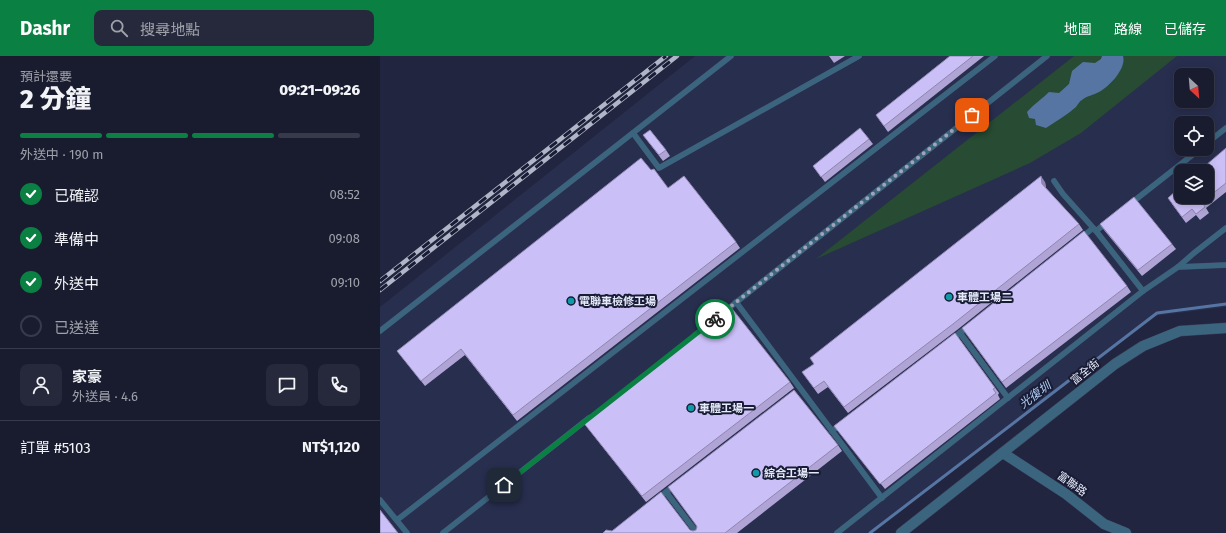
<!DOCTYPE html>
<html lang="zh-TW">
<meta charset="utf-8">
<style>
:root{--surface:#191c2f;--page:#26293b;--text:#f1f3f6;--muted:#9fa1aa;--line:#373a4b;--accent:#0b8043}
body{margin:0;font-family:"Fira Sans","Noto Sans TC",sans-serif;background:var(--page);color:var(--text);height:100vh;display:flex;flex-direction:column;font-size:15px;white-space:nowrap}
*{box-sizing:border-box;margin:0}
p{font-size:13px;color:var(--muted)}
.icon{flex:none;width:22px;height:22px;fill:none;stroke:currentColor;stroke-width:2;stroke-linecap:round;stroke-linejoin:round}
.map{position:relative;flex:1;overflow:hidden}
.sheet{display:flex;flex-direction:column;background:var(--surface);width:380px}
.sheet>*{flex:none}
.needle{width:26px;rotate:154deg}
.fabs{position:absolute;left:794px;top:12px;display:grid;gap:8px}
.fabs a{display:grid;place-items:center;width:40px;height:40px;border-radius:8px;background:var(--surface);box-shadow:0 2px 10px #0003,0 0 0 1px var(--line);font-size:20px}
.pin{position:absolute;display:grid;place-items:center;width:34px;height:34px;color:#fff;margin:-17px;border-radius:8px;box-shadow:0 2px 6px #0006}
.courier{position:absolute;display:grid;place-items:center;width:40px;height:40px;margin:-20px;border:3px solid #0b8043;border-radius:50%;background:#fff;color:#222;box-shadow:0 1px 5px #0007}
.headline em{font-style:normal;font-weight:800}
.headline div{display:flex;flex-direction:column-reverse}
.headline{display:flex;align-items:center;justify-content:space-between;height:68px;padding:0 20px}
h1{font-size:26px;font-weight:800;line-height:30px}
.bar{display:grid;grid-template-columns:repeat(4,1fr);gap:6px 4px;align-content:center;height:48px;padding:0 20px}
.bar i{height:5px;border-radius:3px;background:var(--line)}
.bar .selected{background:var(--accent)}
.bar p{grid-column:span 4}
.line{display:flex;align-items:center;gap:10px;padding:0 20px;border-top:1px solid var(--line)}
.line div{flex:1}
.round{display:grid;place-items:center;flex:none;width:42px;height:42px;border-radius:8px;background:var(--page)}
ol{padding:0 20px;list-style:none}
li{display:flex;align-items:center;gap:12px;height:44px}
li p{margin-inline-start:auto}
li .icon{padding:4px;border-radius:50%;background:var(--accent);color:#fff;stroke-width:4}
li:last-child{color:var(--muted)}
li i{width:22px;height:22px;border:2px solid var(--line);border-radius:50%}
header{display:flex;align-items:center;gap:24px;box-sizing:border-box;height:56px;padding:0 20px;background:var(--accent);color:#fff}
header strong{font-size:19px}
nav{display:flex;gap:22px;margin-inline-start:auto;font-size:14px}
.search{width:280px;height:36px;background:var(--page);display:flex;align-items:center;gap:10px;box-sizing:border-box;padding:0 14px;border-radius:8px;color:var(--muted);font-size:15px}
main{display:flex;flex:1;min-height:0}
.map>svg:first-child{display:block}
.built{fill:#282e4e;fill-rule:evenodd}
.green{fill:#274b33}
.water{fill:#5675a2}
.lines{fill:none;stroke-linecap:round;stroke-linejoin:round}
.stream{stroke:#5675a2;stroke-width:3}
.service-casing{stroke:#3d4159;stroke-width:6}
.minor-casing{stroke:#3d4159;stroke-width:11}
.service{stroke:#3b657f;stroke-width:5.5}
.minor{stroke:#3b657f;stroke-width:10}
.rail-casing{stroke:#b1b5c8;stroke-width:4.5}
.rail{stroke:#181c34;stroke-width:3;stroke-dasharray:9;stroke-linecap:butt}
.wall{fill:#afa4d5}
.shaded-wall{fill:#8e86ae}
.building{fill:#cbbff8;stroke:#8e86ae}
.done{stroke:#a1a5b9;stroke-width:4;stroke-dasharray:0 7.2}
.route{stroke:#0b8043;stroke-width:5}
.culture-dot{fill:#0f9aa8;stroke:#181c34;stroke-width:1.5}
.labels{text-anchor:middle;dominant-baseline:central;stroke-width:4;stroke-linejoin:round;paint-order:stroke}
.poi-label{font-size:11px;font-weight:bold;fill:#e6eafb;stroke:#181c34;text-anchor:start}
.street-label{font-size:11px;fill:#e6eafb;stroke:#181c34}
.water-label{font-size:12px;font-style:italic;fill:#b0ccf5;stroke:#181c34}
</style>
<header>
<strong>Dashr</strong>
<div class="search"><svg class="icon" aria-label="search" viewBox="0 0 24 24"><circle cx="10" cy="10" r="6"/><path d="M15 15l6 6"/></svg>搜尋地點</div>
<nav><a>地圖</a><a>路線</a><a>已儲存</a></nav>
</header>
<main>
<section class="sheet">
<div class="headline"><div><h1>2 分鐘</h1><p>預計還要</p></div><em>09:21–09:26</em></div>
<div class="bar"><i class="selected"></i><i class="selected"></i><i class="selected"></i><i></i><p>外送中 · 190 m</p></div>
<ol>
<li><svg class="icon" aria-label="check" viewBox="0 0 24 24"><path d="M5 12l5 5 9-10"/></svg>已確認<p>08:52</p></li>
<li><svg class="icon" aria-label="check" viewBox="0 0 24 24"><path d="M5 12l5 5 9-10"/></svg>準備中<p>09:08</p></li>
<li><svg class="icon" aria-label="check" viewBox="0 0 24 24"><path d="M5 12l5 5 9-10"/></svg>外送中<p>09:10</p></li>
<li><i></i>已送達</li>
</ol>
<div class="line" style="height:72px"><a class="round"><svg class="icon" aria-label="person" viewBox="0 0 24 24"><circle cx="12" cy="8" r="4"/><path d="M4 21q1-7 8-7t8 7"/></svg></a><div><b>家豪</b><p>外送員 · 4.6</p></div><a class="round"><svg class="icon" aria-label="chat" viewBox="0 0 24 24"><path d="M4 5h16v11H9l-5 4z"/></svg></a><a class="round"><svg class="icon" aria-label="phone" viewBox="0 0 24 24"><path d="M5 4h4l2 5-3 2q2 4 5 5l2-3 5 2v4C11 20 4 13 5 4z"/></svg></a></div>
<div class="line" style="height:52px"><div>訂單 #5103</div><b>NT$1,120</b></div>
</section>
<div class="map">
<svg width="846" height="477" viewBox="0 0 846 477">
<rect width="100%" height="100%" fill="#21253f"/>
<!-- built -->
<path class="built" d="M315,0H846V251L775,260L605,388L492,477H0V251ZM801,19H827V45H801ZM801,67H827V93H801ZM801,115H827V141H801Z"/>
<!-- green -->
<polygon class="green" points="694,0 797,0 701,77 650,107 436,203"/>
<!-- water -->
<path class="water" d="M722,0H743C747,12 729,31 719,36C714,39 706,40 702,44C700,45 698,48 696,51C687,59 676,65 666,72L656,69L655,63L649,62L647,56C654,48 662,43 669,36L679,37L689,28L692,15L703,6L715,7L721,3Z"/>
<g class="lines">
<!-- stream -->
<polyline class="stream" points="490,477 777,257 846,248"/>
<defs>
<g id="service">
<polyline points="253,77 279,112 479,0"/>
<polyline points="827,87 846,72"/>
<polyline points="674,125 683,138 716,175"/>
<polyline points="750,148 820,93"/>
<polyline points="726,167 716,175 763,235"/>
<polyline points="701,182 713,172"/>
<polyline points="798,211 846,209"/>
<polyline points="356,246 502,442"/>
<polyline points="0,275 351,0"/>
<polyline points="580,277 628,342"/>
<polyline points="315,279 667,0"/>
<polyline points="572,283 589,270"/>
<polyline points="452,375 460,369"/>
<polyline points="286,436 317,477"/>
<polyline points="277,443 294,430"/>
<polyline points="0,444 27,477"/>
<polyline points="17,464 615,0"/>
<polyline points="63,477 209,362"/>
<polyline points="457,477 763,235 798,211 814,197 846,172"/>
</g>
<g id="minor">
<polyline points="623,397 686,438 724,468 746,477"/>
<polyline points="521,477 735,308 763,290 800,275 846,272"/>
</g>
</defs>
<!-- service casing -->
<use href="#service" class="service-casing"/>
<!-- minor casing -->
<use href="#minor" class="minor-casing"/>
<!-- service -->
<use href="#service" class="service"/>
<!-- minor -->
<use href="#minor" class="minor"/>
<defs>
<g id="rail">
<polyline points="0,225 286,0"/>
<polyline points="0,234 297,0"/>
</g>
</defs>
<!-- rail casing -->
<use href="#rail" class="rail-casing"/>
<!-- rail -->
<use href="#rail" class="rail"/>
</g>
<!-- wall -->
<g class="wall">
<polygon points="449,0 465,0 454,7"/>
<polygon points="570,0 604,0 508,76 496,59"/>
<polygon points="263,79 286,94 290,100 283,105"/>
<polygon points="489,83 493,88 445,126 433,110"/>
<polygon points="846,92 846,136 826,152 829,157 820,164 816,159 806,167 792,148 797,134 794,130 801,124 801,141"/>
<polygon points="271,114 288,132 356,186 360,192 137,365 85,299 45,330 17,295"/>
<polygon points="665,126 666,132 699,168 703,174 577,274 468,357 448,331 438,338 422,316 434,308"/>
<polygon points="720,168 792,188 796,193 762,220 724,174"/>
<polygon points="747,230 751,236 626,332 582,272"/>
<polygon points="575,277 619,337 618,339 620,343 505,433 454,370"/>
<polygon points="410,326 414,332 266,446 203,366"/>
<polygon points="458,389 462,395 357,477 223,477 310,474 313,475 316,474 317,471 317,469"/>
</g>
<!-- shaded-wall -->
<polygon class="shaded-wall" points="661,120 665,126 666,134 662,128"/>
<!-- building -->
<g class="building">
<polygon points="570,0 593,0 504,70 496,59"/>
<polygon points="480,72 489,83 441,121 433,110"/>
<polygon points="270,74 286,94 279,99 263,79"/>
<polygon points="846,92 846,127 822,146 825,151 816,158 812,153 802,161 788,142 797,134 794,130 801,124 801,141 827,141 827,115 819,115"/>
<polygon points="261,102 271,114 274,113 288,132 304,120 356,186 133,359 81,293 41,325 17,295"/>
<polygon points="661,120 662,128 699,168 573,268 464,351 444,325 434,332 422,316 434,308 430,302"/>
<polygon points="754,141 792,188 758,214 720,168"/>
<polygon points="704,175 747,230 622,326 582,272"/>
<polygon points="350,250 410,326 262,440 203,366"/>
<polygon points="575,277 615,332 613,333 616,337 500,428 454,370"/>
<polygon points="414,334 458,389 345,477 223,477 226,474 232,475 281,436 310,474 313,475 316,474 317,471 316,469 288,431"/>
<polygon points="0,454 18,477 0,477"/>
</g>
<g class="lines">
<!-- done -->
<polyline class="done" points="335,263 592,59"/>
<!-- route -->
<polyline class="route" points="124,429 335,263"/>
</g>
<!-- markers -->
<g class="culture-dot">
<circle cx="569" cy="241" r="4"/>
<circle cx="191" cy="245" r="4"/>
<circle cx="311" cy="352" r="4"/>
<circle cx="376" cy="417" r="4"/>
</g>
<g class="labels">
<!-- poi labels -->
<g class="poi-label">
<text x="577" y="241">車體工場二</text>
<text x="199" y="245">電聯車檢修工場</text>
<text x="319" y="352">車體工場一</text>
<text x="384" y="417">綜合工場一</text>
</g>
<!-- street labels -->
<g class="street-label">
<text transform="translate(705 316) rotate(-39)">富全街</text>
<text transform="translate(692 428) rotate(36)">富聯路</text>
</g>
<!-- water labels -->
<g class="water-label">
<text transform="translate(655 339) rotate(-37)">光復圳</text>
</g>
</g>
</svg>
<div class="fabs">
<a><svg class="needle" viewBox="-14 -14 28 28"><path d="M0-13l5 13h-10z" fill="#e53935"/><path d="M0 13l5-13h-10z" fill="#9fa1aa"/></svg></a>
<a><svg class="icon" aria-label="locate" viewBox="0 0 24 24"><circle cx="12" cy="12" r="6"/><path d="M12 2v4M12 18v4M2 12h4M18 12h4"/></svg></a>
<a><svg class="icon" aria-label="layers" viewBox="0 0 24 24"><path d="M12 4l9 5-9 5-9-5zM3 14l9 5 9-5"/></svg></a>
</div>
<div class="pin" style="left:592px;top:59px;background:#ea580c"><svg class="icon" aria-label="bag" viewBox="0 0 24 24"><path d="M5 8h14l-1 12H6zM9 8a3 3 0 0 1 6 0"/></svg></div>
<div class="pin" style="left:124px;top:429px;background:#1f2937"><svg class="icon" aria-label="home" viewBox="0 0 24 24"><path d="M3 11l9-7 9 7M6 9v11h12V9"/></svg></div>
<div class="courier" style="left:335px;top:263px"><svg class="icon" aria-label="bike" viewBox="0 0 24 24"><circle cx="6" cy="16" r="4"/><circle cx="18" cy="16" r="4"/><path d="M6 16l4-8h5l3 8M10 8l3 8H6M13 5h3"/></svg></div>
</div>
</main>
